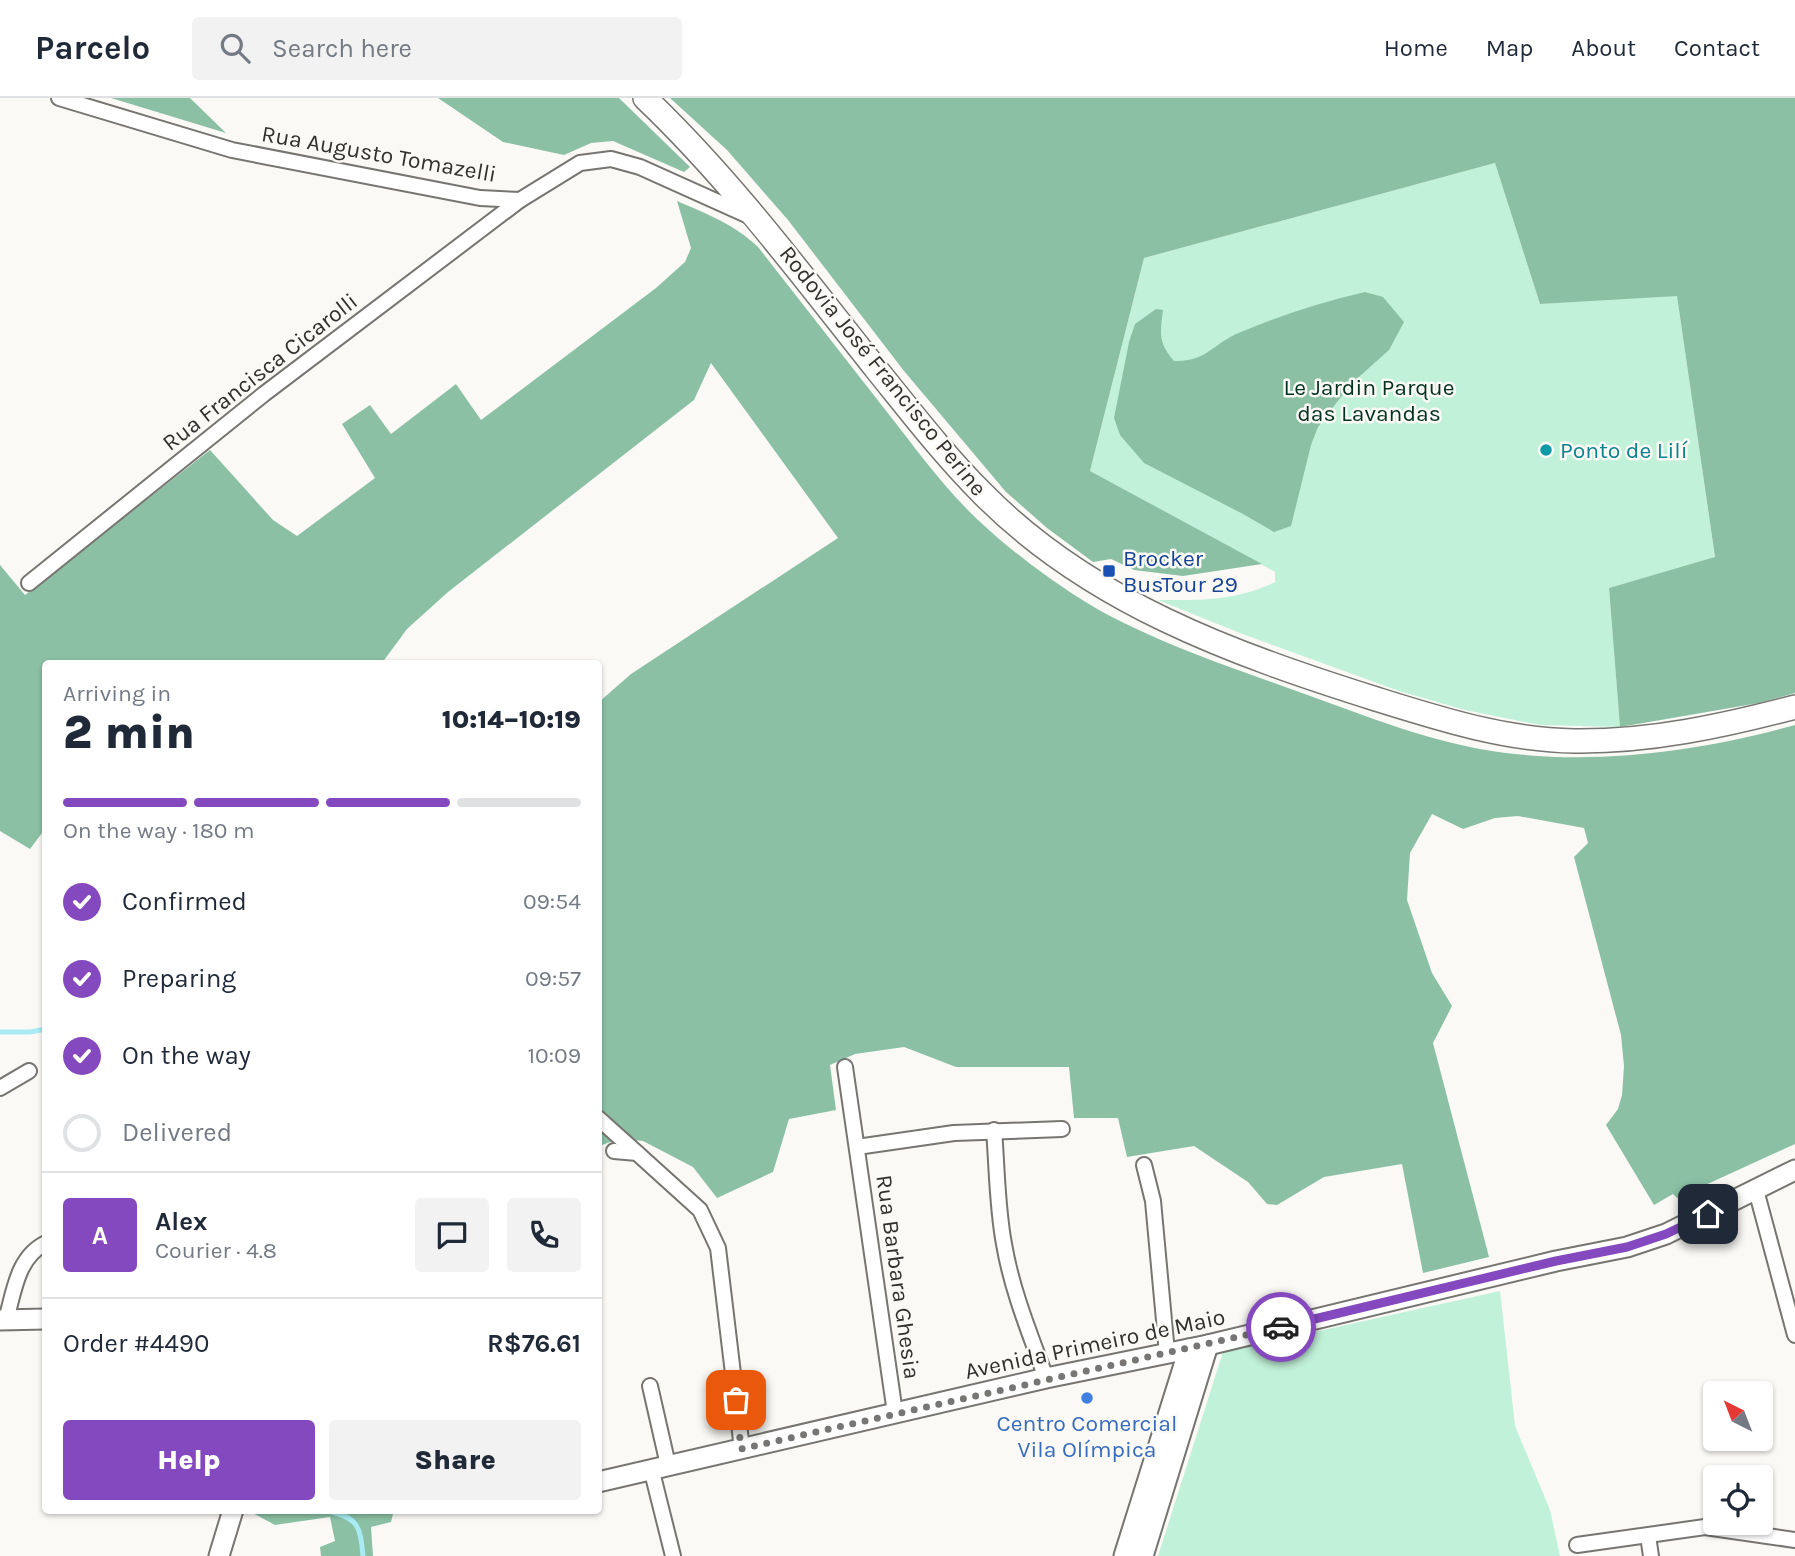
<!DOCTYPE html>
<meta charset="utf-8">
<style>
:root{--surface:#fff;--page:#f2f2f3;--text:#1f2937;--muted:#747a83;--line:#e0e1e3;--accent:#8549bf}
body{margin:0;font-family:Karla,sans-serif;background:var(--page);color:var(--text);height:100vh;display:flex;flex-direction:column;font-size:26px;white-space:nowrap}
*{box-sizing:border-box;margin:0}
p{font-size:23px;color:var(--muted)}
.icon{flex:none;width:38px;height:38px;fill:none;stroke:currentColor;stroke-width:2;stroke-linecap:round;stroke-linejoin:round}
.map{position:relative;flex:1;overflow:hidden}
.drawer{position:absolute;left:42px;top:562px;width:560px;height:854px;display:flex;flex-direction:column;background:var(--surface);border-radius:7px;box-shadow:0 2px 5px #0004}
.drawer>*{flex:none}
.needle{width:46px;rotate:318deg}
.buttons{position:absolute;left:1703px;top:1283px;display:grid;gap:14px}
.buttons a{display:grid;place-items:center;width:70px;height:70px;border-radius:7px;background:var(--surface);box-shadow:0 2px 5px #0004;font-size:35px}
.pin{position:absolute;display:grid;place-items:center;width:60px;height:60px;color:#fff;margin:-30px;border-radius:14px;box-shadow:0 4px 10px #0006}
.courier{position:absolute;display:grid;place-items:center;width:70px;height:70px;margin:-35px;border:5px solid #8549bf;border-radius:50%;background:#fff;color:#222;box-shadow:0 2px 9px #0007}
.head em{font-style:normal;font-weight:800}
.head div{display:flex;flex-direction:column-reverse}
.head{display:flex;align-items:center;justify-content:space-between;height:119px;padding:0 21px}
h1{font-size:46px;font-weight:800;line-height:52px}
.bar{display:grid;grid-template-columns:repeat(4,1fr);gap:10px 7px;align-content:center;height:84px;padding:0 21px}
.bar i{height:9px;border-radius:5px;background:var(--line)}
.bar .active{background:var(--accent)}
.bar p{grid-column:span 4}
.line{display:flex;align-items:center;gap:18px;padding:0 21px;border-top:2px solid var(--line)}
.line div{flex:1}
.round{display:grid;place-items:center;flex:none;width:74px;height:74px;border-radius:7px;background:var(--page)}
ol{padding:0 21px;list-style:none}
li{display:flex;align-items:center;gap:21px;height:77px}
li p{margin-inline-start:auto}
li .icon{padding:7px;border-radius:50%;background:var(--accent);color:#fff;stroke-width:4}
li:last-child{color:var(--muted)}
li i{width:38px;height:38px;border:4px solid var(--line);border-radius:50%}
.action{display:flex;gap:14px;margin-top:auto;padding:14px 21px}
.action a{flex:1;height:80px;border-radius:7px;background:var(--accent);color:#fff;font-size:28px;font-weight:800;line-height:80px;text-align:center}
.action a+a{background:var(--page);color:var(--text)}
header{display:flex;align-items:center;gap:42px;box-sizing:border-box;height:98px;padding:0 35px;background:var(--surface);border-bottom:2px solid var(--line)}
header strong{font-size:33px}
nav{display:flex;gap:38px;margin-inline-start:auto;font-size:24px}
.search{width:490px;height:63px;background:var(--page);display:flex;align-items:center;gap:18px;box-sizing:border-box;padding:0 24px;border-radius:7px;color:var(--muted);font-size:26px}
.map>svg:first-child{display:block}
.green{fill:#c1f1d8}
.forest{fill:#8bc0a5}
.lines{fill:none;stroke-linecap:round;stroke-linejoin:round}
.stream{stroke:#a8ebf2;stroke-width:5}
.street-casing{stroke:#767571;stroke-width:18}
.secondary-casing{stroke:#767571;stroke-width:23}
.primary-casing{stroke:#767571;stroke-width:26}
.street{stroke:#fff;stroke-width:14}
.secondary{stroke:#fff;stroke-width:19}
.primary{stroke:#fff;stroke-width:23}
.done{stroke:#777674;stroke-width:7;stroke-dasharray:0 12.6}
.route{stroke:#8549bf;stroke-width:9}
.culture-dot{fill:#0f9aa8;stroke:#faf9f5;stroke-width:2.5}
.transit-dot{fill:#1a4fb4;stroke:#faf9f5;stroke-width:2.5}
.shop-dot{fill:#3f7fe0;stroke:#faf9f5;stroke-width:2.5}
.labels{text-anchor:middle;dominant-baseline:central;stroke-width:5;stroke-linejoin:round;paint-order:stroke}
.street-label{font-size:23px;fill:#31302f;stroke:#faf9f5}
.park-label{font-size:23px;fill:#033220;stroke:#faf9f5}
.culture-label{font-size:23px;fill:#0d838f;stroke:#faf9f5;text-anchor:start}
.transit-label{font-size:23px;fill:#164399;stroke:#faf9f5;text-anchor:start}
.shop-label{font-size:23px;fill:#366cbe;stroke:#faf9f5}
</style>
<header>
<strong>Parcelo</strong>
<div class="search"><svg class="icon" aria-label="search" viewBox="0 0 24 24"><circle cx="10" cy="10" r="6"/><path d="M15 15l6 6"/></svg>Search here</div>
<nav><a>Home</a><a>Map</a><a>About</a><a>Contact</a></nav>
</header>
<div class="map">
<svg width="1795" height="1458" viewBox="0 0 1795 1458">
<rect width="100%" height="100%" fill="#faf9f5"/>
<!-- green -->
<g class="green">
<path d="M1495,65L1540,206L1677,197L1715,460L1609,490L1620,629L1540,627L1465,612L1399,593L1240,535L1158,502C1202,502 1235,503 1275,484V474L1090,373L1144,160Z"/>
<polygon points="1500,1193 1515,1328 1550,1412 1560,1458 1158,1458 1223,1254"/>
</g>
<!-- forest -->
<g class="forest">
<polygon points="111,0 190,0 226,35"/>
<polygon points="438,0 619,0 690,69 684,74 613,43 591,45 564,57 503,44"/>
<polygon points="670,0 1795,0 1795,595 1759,605 1620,629 1609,490 1715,459 1677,198 1540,206 1495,65 1144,160 1090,373 1262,466 1183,478 1134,472 1111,461 1093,464 1047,430 1006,394 904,273 788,122 727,52"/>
<path d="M677,103C707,116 734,126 758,149C801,204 844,259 887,314C916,351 944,390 978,422C1016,458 1077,503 1124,525C1185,555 1250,576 1313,599C1379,623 1445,649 1515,656C1608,666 1705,652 1795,627V1046L1677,1100L1673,1096L1654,1107L1606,1027L1618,1011L1622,997L1624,968L1621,937L1574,759L1588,745L1584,730L1518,718L1495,720L1463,731L1432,716L1410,755L1407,802L1432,875L1452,908L1433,945L1489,1159L1423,1175L1402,1066L1324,1079L1277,1107L1267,1106L1248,1084L1194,1048L1127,1059L1118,1020H1074L1069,969H956L904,949L855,956L830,967L836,1012L789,1021L773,1074L717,1100L693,1069L643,1043L619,1041L599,1048V604L631,576L838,440L711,265L694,302L448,494L407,531L382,565H46L45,731L30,751L0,733V467L25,497L210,352L273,422L297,438L375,380L342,326L370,307L391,336L456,286L481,322L656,190L685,164L691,150Z"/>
<path d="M1365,194L1383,199L1404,224L1389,252L1350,287L1318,329L1311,347L1291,428L1274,434L1243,416L1144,365L1120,337L1114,320L1129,244L1135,226L1156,211L1163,212C1160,236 1158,244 1174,263C1207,264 1213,245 1241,234C1281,217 1322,204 1365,194Z"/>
<polygon points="247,1412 394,1412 391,1424 371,1429 373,1458 321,1458 320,1449 335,1443 330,1419 275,1427"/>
</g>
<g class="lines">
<!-- stream -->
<g class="stream">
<polyline points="0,934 30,934 46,931"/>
<path d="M325,1412C358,1420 360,1426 363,1458"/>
</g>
<defs>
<g id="street">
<polyline points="59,0 232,52 480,100 520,102 580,65 611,61 640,69 749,118"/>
<polyline points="29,485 264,296 520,102"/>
<polyline points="845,969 895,1315"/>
<polyline points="0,990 29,973"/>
<polyline points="598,1020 637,1055"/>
<path d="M994,1032C997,1069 997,1109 1004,1146C1012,1193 1030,1236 1046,1280"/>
<polyline points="857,1049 954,1035 1062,1031"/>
<polyline points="614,1053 637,1055 700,1112 718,1150 742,1351"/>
<polyline points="1144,1067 1153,1103 1167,1255"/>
<polyline points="1756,1092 1795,1237"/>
<path d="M6,1222C14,1194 17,1159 46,1145"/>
<polyline points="650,1288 668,1367"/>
<polyline points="651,1370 673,1458"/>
<polyline points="1648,1438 1651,1458"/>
<polyline points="1577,1447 1705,1429 1795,1442"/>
</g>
<g id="secondary">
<polyline points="0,1222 46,1221"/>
<polyline points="598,1384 1046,1280 1208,1247 1556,1163 1627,1149 1666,1136 1795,1072"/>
<polyline points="219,1458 233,1412"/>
<polyline points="1124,1458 1189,1251"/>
<polyline points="1143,1458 1208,1247"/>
</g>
<path id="primary" d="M645,0C732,83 803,179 877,272C911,314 944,357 982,395C1089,504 1233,556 1376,601C1440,621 1506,642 1574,643C1649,644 1723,628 1795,609"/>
</defs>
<!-- street casing -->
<use href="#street" class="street-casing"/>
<!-- secondary casing -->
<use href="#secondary" class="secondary-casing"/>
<!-- primary casing -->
<use href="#primary" class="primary-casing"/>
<!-- street -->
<use href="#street" class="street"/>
<!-- secondary -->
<use href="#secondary" class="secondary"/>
<!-- primary -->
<use href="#primary" class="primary"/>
</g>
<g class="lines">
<!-- done -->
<polyline class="done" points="736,1302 741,1351 1281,1229"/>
<!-- route -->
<polyline class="route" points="1281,1229 1556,1163 1627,1149 1666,1136 1708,1116"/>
</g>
<!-- markers -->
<circle class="culture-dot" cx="1546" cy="352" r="7"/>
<rect class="transit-dot" x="1102" y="466" width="14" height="14" rx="3.5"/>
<circle class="shop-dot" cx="1087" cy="1300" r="7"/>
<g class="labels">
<!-- street labels -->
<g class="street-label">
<text transform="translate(379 56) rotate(10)">Rua Augusto Tomazelli</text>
<text transform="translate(883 273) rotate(51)">Rodovia José Francisco Perine</text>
<text transform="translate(260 274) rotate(-38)">Rua Francisca Cicarolli</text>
<text transform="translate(898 1179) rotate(82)">Rua Barbara Ghesia</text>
<text transform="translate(1095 1246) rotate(-12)">Avenida Primeiro de Maio</text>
</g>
<!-- park labels -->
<g class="park-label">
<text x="1369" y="289">Le Jardin Parque<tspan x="1369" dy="26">das Lavandas</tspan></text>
</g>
<!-- culture labels -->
<g class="culture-label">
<text x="1560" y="352">Ponto de Lilí</text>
</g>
<!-- transit labels -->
<g class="transit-label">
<text x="1123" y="460">Brocker<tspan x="1123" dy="26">BusTour 29</tspan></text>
</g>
<!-- shop labels -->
<g class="shop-label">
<text x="1087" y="1325">Centro Comercial<tspan x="1087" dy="26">Vila Olímpica</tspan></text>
</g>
</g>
</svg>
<div class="buttons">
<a><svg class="needle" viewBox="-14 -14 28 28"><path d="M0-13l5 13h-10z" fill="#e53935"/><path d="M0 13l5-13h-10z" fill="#747a83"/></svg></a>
<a><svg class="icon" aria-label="locate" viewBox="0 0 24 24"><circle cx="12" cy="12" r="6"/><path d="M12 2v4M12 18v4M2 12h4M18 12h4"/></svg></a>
</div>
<div class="pin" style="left:736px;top:1302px;background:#ea580c"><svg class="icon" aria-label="bag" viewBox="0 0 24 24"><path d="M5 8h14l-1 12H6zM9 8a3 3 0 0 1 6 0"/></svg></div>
<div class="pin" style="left:1708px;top:1116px;background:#1f2937"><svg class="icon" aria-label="home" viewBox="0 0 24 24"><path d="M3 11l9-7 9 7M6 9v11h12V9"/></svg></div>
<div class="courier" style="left:1281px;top:1229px"><svg class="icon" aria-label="car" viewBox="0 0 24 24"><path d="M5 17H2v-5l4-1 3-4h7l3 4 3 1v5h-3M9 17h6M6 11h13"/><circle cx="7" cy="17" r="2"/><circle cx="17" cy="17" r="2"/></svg></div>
<section class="drawer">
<div class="head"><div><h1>2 min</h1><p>Arriving in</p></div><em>10:14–10:19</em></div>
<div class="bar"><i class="active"></i><i class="active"></i><i class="active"></i><i></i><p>On the way · 180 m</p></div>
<ol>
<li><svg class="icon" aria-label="check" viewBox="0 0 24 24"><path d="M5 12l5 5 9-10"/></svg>Confirmed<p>09:54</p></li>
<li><svg class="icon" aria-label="check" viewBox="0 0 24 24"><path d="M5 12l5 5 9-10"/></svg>Preparing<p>09:57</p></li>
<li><svg class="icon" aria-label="check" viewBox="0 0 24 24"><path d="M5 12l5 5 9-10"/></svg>On the way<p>10:09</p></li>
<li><i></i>Delivered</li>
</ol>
<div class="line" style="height:126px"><b class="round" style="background:var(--accent);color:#fff">A</b><div><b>Alex</b><p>Courier · 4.8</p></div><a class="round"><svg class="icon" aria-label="chat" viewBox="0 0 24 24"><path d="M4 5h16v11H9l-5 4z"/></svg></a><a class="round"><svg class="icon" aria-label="phone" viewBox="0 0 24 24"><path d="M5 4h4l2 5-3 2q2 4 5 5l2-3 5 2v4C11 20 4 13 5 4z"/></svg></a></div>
<div class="line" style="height:91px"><div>Order #4490</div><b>R$76.61</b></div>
<div class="action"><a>Help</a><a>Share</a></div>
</section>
</div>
